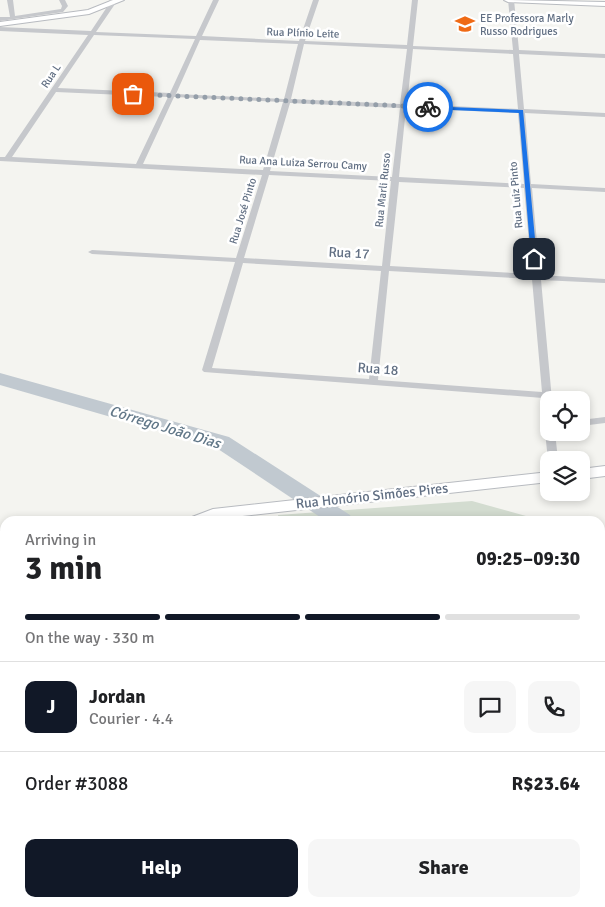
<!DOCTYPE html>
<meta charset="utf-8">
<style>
:root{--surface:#fff;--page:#f6f6f6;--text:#202124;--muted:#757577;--line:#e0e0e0;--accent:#111827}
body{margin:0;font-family:Signika,sans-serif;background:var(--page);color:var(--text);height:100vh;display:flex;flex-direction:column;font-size:19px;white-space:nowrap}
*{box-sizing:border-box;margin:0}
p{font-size:16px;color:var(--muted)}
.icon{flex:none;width:28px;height:28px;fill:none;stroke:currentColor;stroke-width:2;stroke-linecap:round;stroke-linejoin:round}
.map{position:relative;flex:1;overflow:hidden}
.details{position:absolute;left:0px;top:516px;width:605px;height:391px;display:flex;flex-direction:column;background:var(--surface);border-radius:15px 15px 0 0;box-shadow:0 2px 8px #0003}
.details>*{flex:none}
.controls{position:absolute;left:540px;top:391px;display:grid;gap:10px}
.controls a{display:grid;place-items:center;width:50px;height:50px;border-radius:10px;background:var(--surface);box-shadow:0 2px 8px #0003;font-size:25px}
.pin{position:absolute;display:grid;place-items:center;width:42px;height:42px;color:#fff;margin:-21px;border-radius:10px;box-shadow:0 2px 8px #0006}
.courier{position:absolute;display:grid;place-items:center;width:50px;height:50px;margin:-25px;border:4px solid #1a73e8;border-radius:50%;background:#fff;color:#222;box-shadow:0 1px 6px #0007}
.overview em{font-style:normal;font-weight:700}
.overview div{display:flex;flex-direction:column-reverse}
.overview{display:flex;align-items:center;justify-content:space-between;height:85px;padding:0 25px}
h1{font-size:32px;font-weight:700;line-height:38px}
.bar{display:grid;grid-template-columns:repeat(4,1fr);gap:8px 5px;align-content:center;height:60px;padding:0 25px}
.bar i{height:6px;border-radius:4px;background:var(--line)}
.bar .current{background:var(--accent)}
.bar p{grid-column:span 4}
.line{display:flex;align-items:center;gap:12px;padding:0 25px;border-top:1px solid var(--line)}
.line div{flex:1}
.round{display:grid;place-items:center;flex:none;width:52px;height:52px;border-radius:10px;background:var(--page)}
.primary-button{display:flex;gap:10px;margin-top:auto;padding:10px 25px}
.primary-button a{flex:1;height:58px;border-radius:10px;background:var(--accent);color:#fff;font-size:20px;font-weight:700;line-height:58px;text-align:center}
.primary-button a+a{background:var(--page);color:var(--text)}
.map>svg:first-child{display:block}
.green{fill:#d3dcd0}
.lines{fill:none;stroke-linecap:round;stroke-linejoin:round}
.river{fill:#c1c9d0;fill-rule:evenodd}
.secondary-casing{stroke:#b8bbc0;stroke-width:2}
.street{fill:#c6c8cc;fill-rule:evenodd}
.secondary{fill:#fff;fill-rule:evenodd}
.route{fill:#1a73e8}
.done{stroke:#949ea9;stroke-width:5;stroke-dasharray:0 9}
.labels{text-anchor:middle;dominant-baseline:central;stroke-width:5;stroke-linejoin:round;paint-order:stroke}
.far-poi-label{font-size:11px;fill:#616f83;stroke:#fff;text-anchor:start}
.far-street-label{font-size:11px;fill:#616f83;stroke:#fff}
.street-label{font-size:14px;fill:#616f83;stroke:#fff}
.water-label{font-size:15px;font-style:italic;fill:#617788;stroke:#fff}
</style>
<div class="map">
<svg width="605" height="907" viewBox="0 0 605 907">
<rect width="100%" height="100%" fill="#f4f4f0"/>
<!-- green -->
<g class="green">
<polygon points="472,501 544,521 279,521 278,515"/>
<polygon points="600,536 605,538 605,627 600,623"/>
</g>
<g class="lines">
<!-- river -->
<g class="river">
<polygon points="0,373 229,437 350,515 353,521 326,521 215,447 0,385"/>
<polygon points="600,606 605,607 605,625 600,624"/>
</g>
<defs>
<g id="secondary">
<polygon points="113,0 124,0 89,14 0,26 0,22 88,10"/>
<polygon points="504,0 605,2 605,6 508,2"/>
<polygon points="605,466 605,476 581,479 581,469"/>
<polygon points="549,472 549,482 215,519 210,521 190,521 192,517 213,509"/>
<polygon points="5,791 5,815 0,816 0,793"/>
</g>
</defs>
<!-- secondary casing -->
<use href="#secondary" class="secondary-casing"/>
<!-- street -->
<g class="street">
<polygon points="7,0 13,0 15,16 61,9 62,6 59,0 65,0 68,6 63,12 0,21 0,17 10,17"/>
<path d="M109,0H115V4L96,32L196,36L213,0H219L202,36L299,41L313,0H319L305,41L407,45L412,0H418L413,46L513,50L508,0H514L519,50L605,54V58L519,54L524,109L605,113V117L525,113L531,184L605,188V192L532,188L540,275L605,279V283L541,280L552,400H549V420L544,417L543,398L204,372L202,370L235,262L92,254L88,252L92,250L236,258L262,175L0,161V157H5L88,35L0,31V27L91,31L109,4ZM94,35L195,39L170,93L58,88ZM200,40L298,44L284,99L176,94ZM304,44L407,49L400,104L291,99ZM413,49L513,54L518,109L407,104ZM56,92L168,97L136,164L12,157ZM174,97L283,102L263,170L143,164ZM290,103L400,108L392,177L270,171ZM406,108L518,113L524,184L399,177ZM269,175L391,181L382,266L244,258ZM399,182L524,188L532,274L390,266ZM243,263L381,271L369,379L212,368ZM389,271L532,279L542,392L378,380Z"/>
<polygon points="605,417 605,423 581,426 581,420"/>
<polygon points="549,429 549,432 555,432 558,460 548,460 545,432"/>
<polygon points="0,530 5,531 5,539 0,538"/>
<polygon points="600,721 605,722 605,733 600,732"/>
<polygon points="327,902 354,902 356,907 329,907"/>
</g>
<!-- secondary -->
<use href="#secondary" class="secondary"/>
</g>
<!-- route -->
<polygon class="route" points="426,106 523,110 537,260 531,259 519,113 428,109"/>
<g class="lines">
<!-- done -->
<polyline class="done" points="133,94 428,107"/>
</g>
<!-- icons -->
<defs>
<symbol id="school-bare" viewBox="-9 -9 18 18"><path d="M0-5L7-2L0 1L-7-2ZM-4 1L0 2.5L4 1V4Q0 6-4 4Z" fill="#ef6a15" stroke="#fff" stroke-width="2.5" paint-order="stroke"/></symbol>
</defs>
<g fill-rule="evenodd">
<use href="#school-bare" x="451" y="10" width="28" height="28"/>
</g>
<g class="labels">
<!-- far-poi labels -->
<g class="far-poi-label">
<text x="480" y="18">EE Professora Marly<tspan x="480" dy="13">Russo Rodrigues</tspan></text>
</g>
<!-- far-street labels -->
<g class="far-street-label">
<text transform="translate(303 33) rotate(2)">Rua Plínio Leite</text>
<text transform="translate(51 76) rotate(-56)">Rua L</text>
<text transform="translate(303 163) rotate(3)">Rua Ana Luiza Serrou Camy</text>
<text transform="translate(383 190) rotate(-84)">Rua Marli Russo</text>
<text transform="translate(516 195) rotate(-95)">Rua Luiz Pinto</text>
<text transform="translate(243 211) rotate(-73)">Rua José Pinto</text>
</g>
<!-- street labels -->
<g class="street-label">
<text transform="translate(349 253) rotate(3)">Rua 17</text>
<text transform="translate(378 369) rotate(4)">Rua 18</text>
<text transform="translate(372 496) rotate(-6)">Rua Honório Simões Pires</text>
</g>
<!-- water labels -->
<g class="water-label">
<text transform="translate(165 427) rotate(17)">Córrego João Dias</text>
</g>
</g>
</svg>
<div class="controls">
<a><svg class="icon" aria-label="locate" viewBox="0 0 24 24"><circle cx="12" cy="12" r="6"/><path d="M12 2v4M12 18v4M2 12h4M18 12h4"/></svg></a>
<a><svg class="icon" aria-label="layers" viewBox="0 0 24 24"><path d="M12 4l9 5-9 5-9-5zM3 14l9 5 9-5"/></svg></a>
</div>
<div class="pin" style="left:133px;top:94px;background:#ea580c"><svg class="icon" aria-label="bag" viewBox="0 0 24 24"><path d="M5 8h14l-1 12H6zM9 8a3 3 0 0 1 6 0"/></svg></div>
<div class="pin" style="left:534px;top:259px;background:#1f2937"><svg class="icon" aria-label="home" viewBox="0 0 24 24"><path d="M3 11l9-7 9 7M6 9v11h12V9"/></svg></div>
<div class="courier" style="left:428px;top:107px"><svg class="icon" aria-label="bike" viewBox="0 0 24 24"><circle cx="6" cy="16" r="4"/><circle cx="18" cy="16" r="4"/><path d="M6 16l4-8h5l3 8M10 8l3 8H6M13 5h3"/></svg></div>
<section class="details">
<div class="overview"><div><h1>3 min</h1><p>Arriving in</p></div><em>09:25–09:30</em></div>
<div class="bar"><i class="current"></i><i class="current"></i><i class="current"></i><i></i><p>On the way · 330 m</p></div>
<div class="line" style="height:90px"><b class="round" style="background:var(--accent);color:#fff">J</b><div><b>Jordan</b><p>Courier · 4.4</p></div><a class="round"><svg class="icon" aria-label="chat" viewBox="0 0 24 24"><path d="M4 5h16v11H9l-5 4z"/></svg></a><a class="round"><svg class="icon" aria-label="phone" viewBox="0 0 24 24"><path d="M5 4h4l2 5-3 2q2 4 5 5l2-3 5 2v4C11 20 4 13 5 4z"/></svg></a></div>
<div class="line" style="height:65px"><div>Order #3088</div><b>R$23.64</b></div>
<div class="primary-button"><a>Help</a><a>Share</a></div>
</section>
</div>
